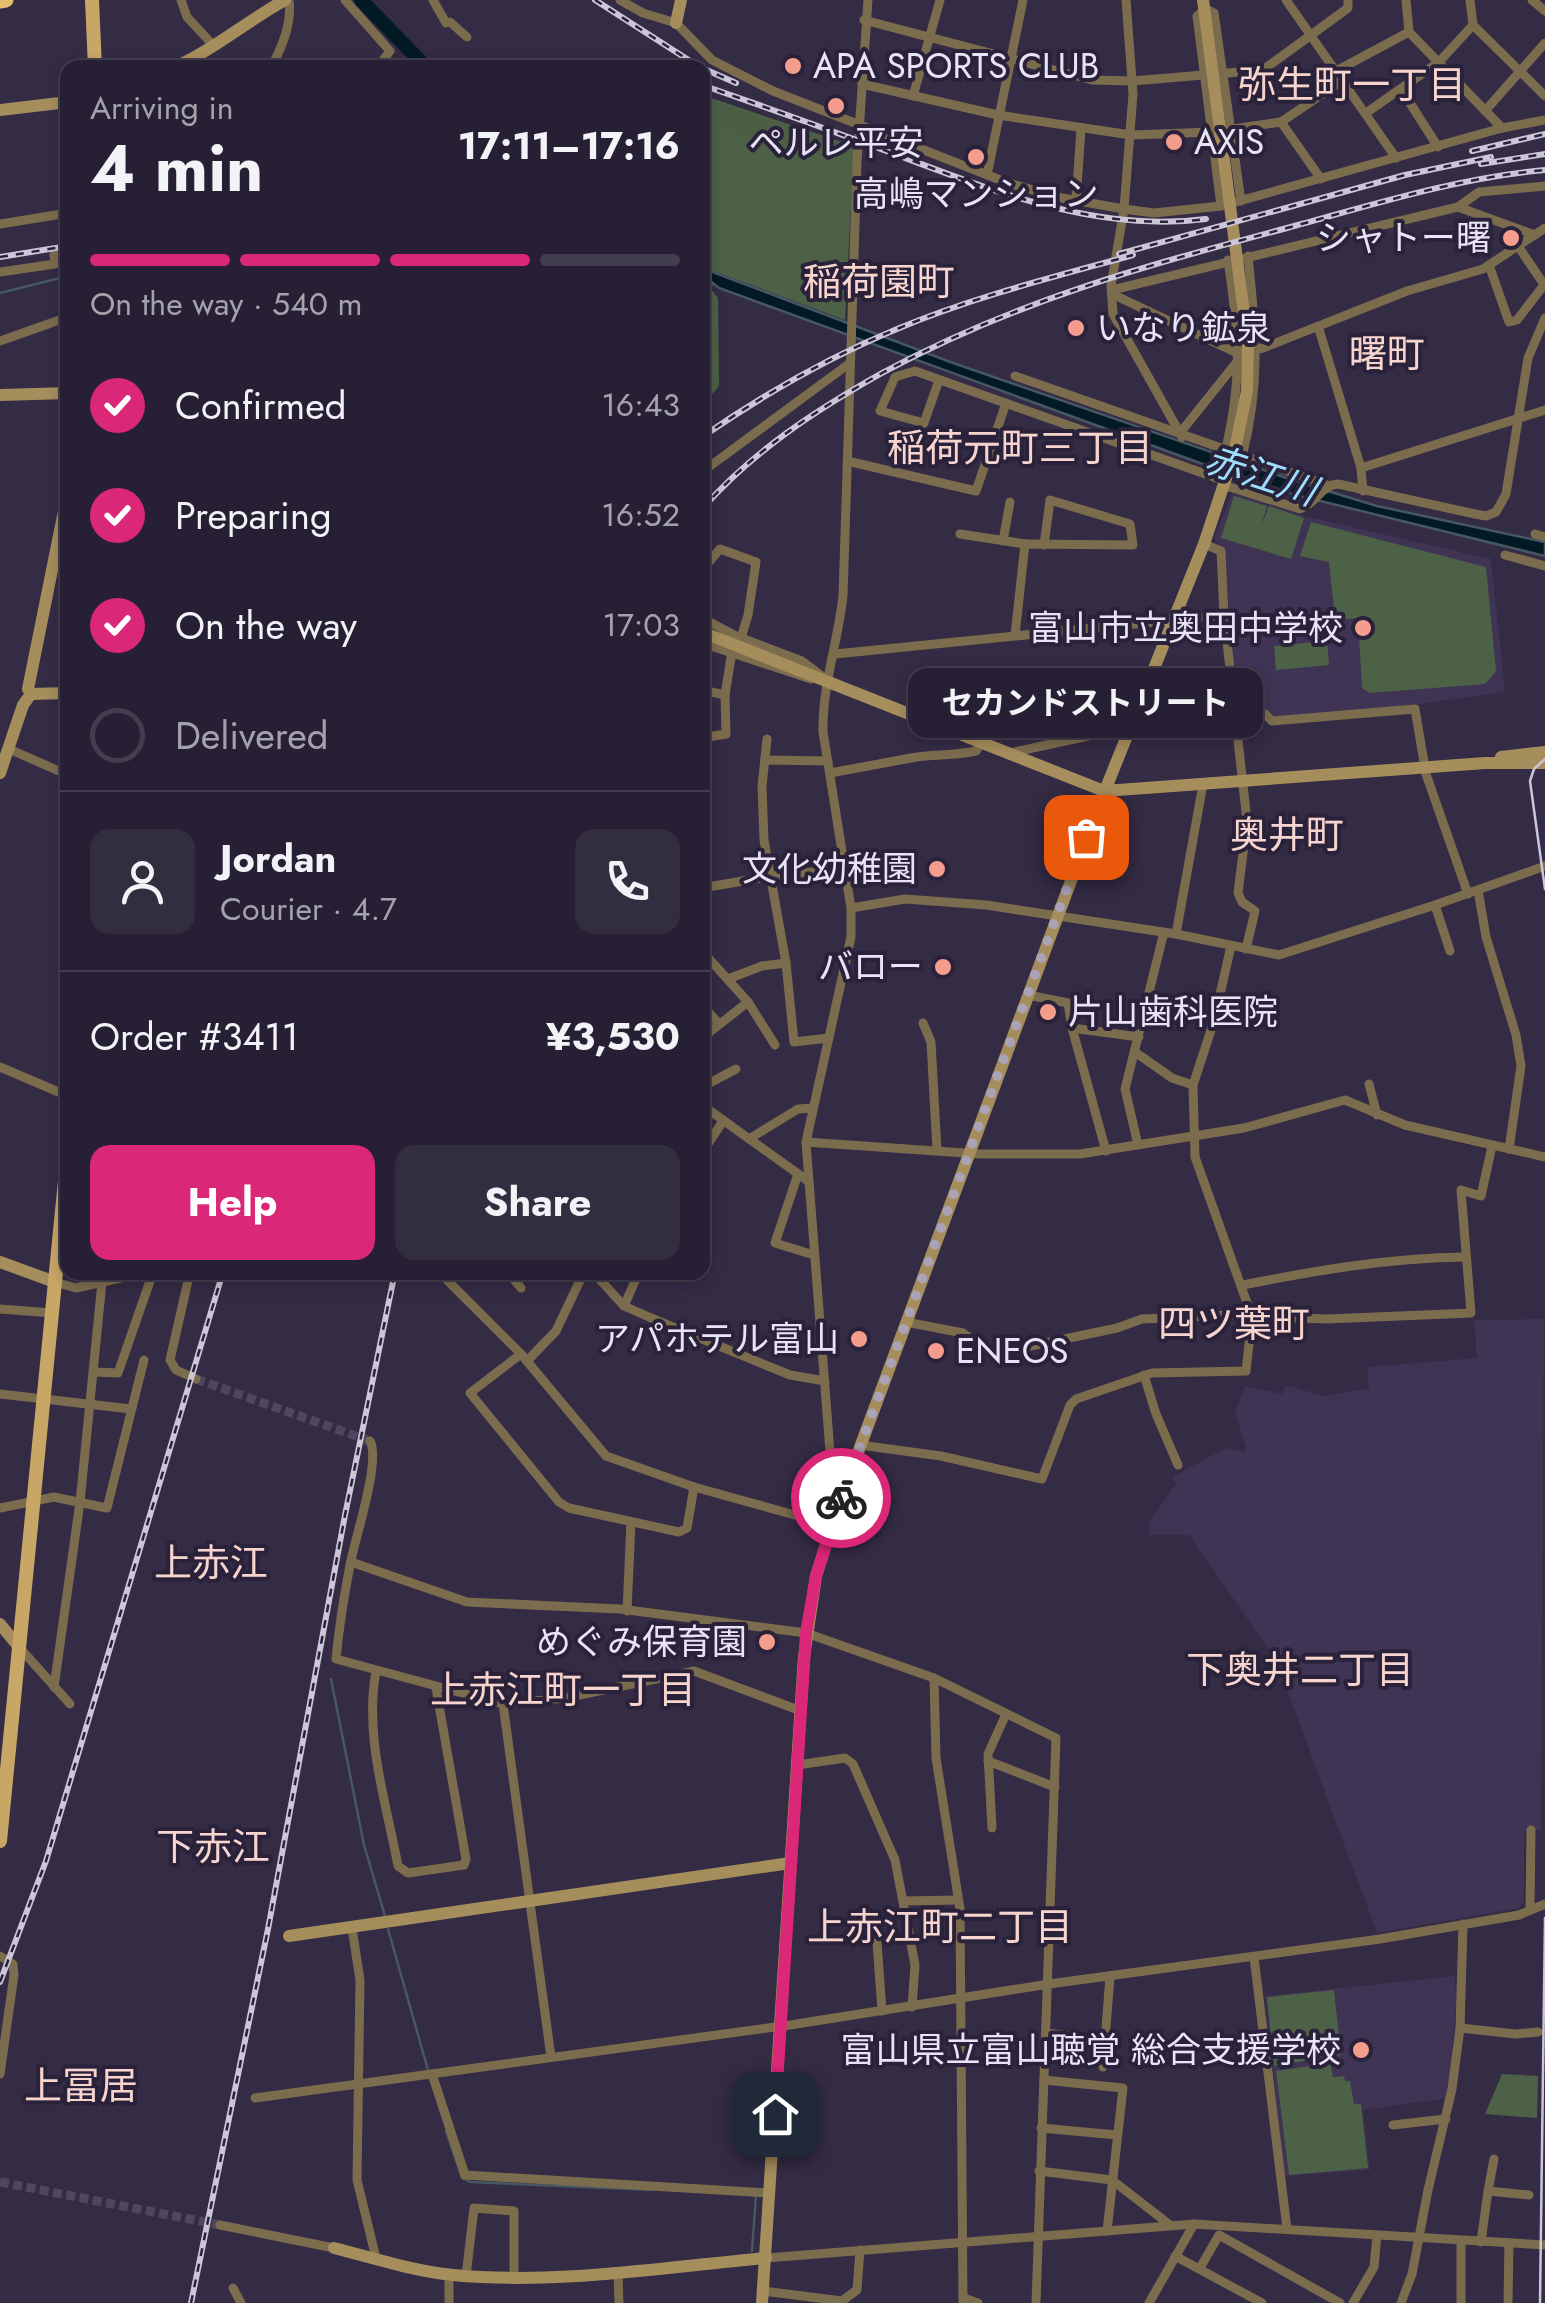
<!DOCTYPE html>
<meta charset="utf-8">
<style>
:root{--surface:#272034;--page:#332d40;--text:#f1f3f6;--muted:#a4a3ac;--line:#433e4f;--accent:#db2777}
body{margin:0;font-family:Jost,"Noto Sans JP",sans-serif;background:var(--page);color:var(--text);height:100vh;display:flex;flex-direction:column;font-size:38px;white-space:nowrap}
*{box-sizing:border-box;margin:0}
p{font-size:32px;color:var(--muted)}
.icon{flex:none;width:55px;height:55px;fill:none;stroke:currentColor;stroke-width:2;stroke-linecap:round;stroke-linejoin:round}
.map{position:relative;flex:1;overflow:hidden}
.panel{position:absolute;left:60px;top:60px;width:650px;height:1220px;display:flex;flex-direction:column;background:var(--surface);border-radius:20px;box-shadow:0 5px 15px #0003,0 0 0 2px var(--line)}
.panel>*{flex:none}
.pin{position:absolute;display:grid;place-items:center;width:85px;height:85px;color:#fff;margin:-42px;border-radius:20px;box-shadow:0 5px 15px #0006}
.courier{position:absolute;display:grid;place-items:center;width:100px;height:100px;margin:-50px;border:8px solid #db2777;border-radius:50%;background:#fff;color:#222;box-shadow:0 2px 12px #0007}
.bubble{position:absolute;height:70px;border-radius:20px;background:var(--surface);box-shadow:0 5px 15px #0003,0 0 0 2px var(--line);font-size:32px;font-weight:700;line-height:70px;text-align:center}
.summary em{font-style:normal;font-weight:700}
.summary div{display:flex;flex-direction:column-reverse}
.summary{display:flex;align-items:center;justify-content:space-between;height:170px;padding:0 30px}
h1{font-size:65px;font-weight:700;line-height:75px}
.bar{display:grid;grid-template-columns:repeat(4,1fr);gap:15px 10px;align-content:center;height:120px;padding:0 30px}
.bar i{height:12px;border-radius:8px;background:var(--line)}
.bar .current{background:var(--accent)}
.bar p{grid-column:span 4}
.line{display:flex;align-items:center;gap:25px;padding:0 30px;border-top:2px solid var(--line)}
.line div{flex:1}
.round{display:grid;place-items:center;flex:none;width:105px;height:105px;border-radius:20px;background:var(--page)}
ol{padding:0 30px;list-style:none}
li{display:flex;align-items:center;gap:30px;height:110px}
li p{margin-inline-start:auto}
li .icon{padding:10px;border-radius:50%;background:var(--accent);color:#fff;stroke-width:4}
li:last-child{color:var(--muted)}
li i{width:55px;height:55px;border:5px solid var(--line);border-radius:50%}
.action{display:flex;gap:20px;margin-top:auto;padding:20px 30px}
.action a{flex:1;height:115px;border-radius:20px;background:var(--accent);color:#fff;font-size:40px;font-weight:700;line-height:115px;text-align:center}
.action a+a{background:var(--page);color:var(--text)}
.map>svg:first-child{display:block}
.built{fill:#3f3454}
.green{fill:#4d6147}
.forest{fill:#4c5f45}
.water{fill:#011a24;stroke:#475763;stroke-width:2.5}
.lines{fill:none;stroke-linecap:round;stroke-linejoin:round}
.stream{stroke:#475763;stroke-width:2.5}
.river{stroke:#011a24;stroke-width:14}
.street-tunnel{stroke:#4f475f;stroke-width:9;stroke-dasharray:9 4.5;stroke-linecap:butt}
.street{stroke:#7c6c4e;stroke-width:9}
.secondary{stroke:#a68d5c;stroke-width:12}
.primary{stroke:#c7a666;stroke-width:14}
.highway{stroke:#e4bd6e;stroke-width:15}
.tram{stroke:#ccc6d8;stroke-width:2.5}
.rail-casing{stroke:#ccc6d8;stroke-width:6}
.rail{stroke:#2a223a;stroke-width:2.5;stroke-dasharray:8;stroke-linecap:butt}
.done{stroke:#aaa3b7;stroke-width:10;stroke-dasharray:0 18}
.route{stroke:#db2777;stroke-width:12}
.poi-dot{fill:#f49d8c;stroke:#2a223a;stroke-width:4}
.labels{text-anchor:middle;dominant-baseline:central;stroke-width:8;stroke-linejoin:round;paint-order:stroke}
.poi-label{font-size:35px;fill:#e9e4f5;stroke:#2a223a;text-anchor:end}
.neighbourhood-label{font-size:38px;fill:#f7d5ce;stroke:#2a223a}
.water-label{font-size:38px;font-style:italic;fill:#9edefc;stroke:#2a223a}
</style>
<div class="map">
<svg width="1545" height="2303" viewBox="0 0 1545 2303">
<rect width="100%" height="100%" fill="#342b45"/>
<!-- built -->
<g class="built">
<polygon points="1232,493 1304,516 1491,559 1505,692 1391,708 1279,717 1262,711 1255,668 1233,669 1225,551 1214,538"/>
<polygon points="1544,1319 1541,1830 1524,1831 1524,1900 1519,1908 1377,1933 1276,1660 1189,1535 1148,1535 1150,1521 1176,1484 1172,1477 1226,1448 1244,1452 1246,1448 1235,1413 1245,1386 1282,1394 1285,1385 1324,1396 1369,1388 1367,1367 1477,1358 1474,1320"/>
<polygon points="1455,1976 1456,2002 1448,2098 1363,2110 1370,2170 1284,2176 1265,1996"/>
</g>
<!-- green -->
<g class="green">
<polygon points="702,95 854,146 845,320 719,273 711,289 718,298 719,386 703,405"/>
<polygon points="1234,496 1267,506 1261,527 1269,506 1304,518 1291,559 1221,538"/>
<polygon points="1311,522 1486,567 1496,671 1485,684 1370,693 1362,688 1358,618 1335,620 1329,562 1300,556"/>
<polygon points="1327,641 1329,665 1276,670 1274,646"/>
<polygon points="1334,1990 1341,2055 1274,2066 1267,1997"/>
<polygon points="1330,2063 1333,2077 1344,2076 1345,2081 1350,2081 1354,2104 1361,2104 1368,2168 1289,2175 1276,2071"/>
<polygon points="1502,2074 1538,2076 1537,2118 1485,2114"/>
</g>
<!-- forest -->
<polygon class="forest" points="703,98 837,144 838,160 797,148 754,144 703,116"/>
<!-- water -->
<polygon class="water" points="702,268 953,363 1298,482 1377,506 1545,542 1545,556 1296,495 1200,463 719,288 703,275"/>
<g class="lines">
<!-- stream -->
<g class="stream">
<polyline points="0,293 68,276"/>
<polyline points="331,1679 364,1845 385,1916"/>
<polyline points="388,1929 428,2070"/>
<polyline points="446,2131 462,2178 471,2182 653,2190"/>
<polyline points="752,2251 756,2195"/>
</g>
<!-- river -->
<polyline class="river" points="361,0 427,68"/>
<!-- street-tunnel -->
<g class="street-tunnel">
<polyline points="196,1379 370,1441"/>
<polyline points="0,2182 220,2225"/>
</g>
<!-- street -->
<g class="street">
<polyline points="181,0 187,17 213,45"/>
<polyline points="345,0 390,51 377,68"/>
<polyline points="433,0 446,23 450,22 467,37"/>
<polyline points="620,0 643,13 676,23 712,60 773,91 1008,183 1062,198 1124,209 1154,213 1221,206 1502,128 1545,120"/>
<polyline points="1126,0 1133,94 1124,209 1111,286 1113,314 1182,437"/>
<polyline points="1286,0 1396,158"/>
<polyline points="1406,0 1409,32 1502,128"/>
<polyline points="1470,0 1473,25 1545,96"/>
<polyline points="1532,0 1545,11"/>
<polyline points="864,20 1092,80 1132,81 1263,70 1348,8 1348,0"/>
<path d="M271,68C282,47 292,24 289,0"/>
<polyline points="1336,71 1409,32"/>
<polyline points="862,84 998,115 1131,135 1212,132 1281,122 1343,80"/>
<polyline points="1401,89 1438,147"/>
<polyline points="913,96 940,0"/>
<polyline points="1485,111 1545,43"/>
<polyline points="1366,113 1439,62 1473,25"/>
<polyline points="1281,122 1321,179"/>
<polyline points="987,175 1023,0"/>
<polyline points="1076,201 1081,129"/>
<polyline points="1221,206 1197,16 1206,9 1214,13 1241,201"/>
<polyline points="1458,207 1479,192 1545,186"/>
<polyline points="0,224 68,213"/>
<polyline points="1518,246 1545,286"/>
<polyline points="1489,265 1509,322 1517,320 1544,285"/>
<polyline points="0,272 55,264 54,255 68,253"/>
<polyline points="1112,294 1237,353 1263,348 1407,291 1483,269 1545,228"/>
<polyline points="1112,294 1116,289 1458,207 1535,235"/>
<polyline points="1318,326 1361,468 1363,491"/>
<polyline points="0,341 68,317"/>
<polyline points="1015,376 1330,486"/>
<polyline points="939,380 924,423 880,411 895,377 915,371 1225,481"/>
<polyline points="1180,433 1240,358"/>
<path d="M1225,452C1243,378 1239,333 1228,260"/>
<path d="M1242,457C1261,382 1256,331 1248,256"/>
<polyline points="847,461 976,491 1006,403"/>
<polyline points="1361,468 1545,410"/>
<polyline points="702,472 850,363"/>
<path d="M1223,485L1300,509C1316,504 1321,485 1338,484L1475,514L1486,516L1496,512L1506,494L1528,358L1545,318"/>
<polyline points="960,534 1025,544"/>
<polyline points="1535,534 1545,537"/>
<polyline points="1003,541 1010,502"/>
<polyline points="1204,544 1221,551 1224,615 1247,821 1238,893 1242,902 1255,911 1246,949"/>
<polyline points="1505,555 1545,566"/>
<polyline points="702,570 720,549 756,562 748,615 741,638"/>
<polyline points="702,618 736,636 802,661 822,676"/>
<polyline points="1015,635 1025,544 1133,545 1130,524 1050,500 1044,545"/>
<polyline points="702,643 811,679"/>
<polyline points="835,654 1224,615"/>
<polyline points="702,690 725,695"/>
<polyline points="702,738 726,734 725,695 732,651"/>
<polyline points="767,739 762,786 764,840 786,963 794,1042 829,1038"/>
<polyline points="9,749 68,775"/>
<polyline points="1010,753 1116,730 1265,714 1272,721 1415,709 1426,774 1468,894"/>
<polyline points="765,760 828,761"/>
<path d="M830,773C857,768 884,763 911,758C932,754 954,756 976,751L982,742"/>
<polyline points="702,888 772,876 844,869"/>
<polyline points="1478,890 1486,937 1516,1035 1521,1066 1509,1149"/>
<polyline points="1435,905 1450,951"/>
<polyline points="851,908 905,899 986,905 1176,934 1279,955 1435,905 1545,866"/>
<polyline points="1176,934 1203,784"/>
<polyline points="702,951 748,1002 702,1038"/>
<polyline points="728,979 762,966 786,963"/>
<polyline points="1028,995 1068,1003 1072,1028 1139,1037"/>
<polyline points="748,1002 775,1045"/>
<polyline points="702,1005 719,1024"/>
<polyline points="923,1023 931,1042 937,1150"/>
<polyline points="1072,1028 1106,1151"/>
<polyline points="1135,1052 1172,1078 1193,1085"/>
<polyline points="0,1067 68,1096"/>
<polyline points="1369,1084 1377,1115"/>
<polyline points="702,1087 736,1069"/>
<polyline points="702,1105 808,1181"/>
<polyline points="749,1139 798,1109 813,1108"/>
<polyline points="806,1142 979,1154 1080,1154 1244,1128 1345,1100 1405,1125 1545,1157"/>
<polyline points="1138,1145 1125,1089 1164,932"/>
<polyline points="702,1153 723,1121"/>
<polyline points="798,1174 775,1243 814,1255"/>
<polyline points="702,1194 704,1195"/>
<polyline points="190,1272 170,1360 176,1370 196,1379"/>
<polyline points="439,1272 521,1354 606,1456 694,1487 831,1525"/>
<polyline points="508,1272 521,1288"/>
<polyline points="593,1272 624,1306 651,1318 790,1375 825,1381"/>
<polyline points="55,1282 76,1288 147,1272"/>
<path d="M1243,1285C1318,1270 1389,1258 1466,1257"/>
<polyline points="624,1306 639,1272"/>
<polyline points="0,1309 52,1313"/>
<polyline points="906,1322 963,1333 987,1351 998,1353 1117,1328 1142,1319 1231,1315 1326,1319 1471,1313 1461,1190 1481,1196 1492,1146"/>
<polyline points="521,1354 470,1393 559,1502 569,1508 679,1532 687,1528 694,1487"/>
<polyline points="527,1361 556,1331 584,1272"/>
<polyline points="94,1372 118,1373 150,1281"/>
<polyline points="1144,1375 1156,1414 1178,1465"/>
<polyline points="0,1394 131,1409"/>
<path d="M370,1441C381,1461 355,1538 350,1565C344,1596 339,1628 336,1659L503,1704L565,1698L694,1671L801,1711"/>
<polyline points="860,1445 941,1456 1042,1479 1070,1405 1076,1399 1152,1373 1246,1371 1252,1317 1195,1157 1193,1085 1214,1021 1231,946"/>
<path d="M841,1498L833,1491L806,1142L851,937V908L823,732C822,686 838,642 843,596L857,162L868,0"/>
<polyline points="0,1508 54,1497 107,1508 144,1360"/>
<polyline points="351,1562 467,1602 620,1609 806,1633 934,1678 1056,1738 1036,2303"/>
<polyline points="627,1611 631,1522"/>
<polyline points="19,1647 70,1704"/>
<path d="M376,1671C364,1736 386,1802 398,1866L408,1873L464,1865L466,1859L436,1688"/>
<polyline points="934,1678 936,1758 960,1909 963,2303"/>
<polyline points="54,1687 80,1502 102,1282"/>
<polyline points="503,1704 551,2057"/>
<polyline points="988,1761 1055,1787"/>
<polyline points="797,1765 845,1758 853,1764 895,1860 915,1965 912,2007"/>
<polyline points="992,1828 988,1754 1006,1714"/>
<polyline points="903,1901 958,1900"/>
<polyline points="1530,1910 1531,1830"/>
<polyline points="352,1928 360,1980 357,2180 376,2258"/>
<polyline points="877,1942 882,2011"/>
<polyline points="0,1956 13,1964 14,1975 0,2074"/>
<polyline points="1254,1957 1287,2229"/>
<polyline points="1460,2028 1516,2034 1538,2032"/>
<polyline points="1046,2033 1105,2040"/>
<polyline points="1103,2067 1110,1976"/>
<polyline points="432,2074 465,2175 770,2193"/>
<polyline points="1044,2080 1123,2088 1107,2231"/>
<polyline points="255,2098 790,2025 1049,1984 1380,1939 1519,1915 1545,1904"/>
<polyline points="1393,2125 1446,2119"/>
<polyline points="1041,2128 1117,2135"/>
<polyline points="1039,2171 1112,2180 1170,2225"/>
<polyline points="1488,2191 1494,2159"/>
<polyline points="220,2225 334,2248"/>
<polyline points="1481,2242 1488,2191 1529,2195"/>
<polyline points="1175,2256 1262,2303"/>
<polyline points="766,2258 1194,2224 1545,2245"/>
<polyline points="1200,2268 1219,2235 1340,2303"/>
<polyline points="618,2272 619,2303"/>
<polyline points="466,2276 474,2208 514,2211 514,2277"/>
<polyline points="233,2288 241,2303"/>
<polyline points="763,2291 842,2301 857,2290 860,2250"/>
<polyline points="964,2298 978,2303"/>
<polyline points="449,2303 449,2275"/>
<polyline points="1149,2303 1194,2224"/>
<polyline points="1353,2303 1374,2267 1377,2235"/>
<polyline points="1401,2303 1412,2274 1428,2190 1452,2089 1460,2028 1463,1924"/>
<polyline points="1461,2303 1461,2241"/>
<polyline points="1508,2303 1509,2243"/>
</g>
<!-- secondary -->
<g class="secondary">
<polyline points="676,23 681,0"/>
<path d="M173,68C212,51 247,21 285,0"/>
<polyline points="0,110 68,102"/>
<polyline points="0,395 68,393"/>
<polyline points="702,632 1104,791 1485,763 1545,763"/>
<polyline points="31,694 68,693"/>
<polyline points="1501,757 1545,752"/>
<polyline points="0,773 23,705 31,694 28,689 68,491"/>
<polyline points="0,1262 55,1282"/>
<polyline points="0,1624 19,1647"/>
<polyline points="289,1936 790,1863"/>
<path d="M334,2248C373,2258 413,2271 453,2275C557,2285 663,2267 766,2258"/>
<polyline points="762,2303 804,1657 816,1576 841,1498 1100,803 1204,544 1234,454 1247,391 1248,343 1203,0"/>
</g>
<!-- primary -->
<g class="primary">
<polyline points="92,0 95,68"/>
<polyline points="0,1841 68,1150"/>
</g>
<!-- highway -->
<polyline class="highway" points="0,1 6,0"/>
<!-- tram -->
<g class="tram">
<polyline points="1545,759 1534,769 1530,781 1545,889"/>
<polyline points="1540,2303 1545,1918"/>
</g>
<defs>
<g id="rail">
<polyline points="595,0 701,68"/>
<polyline points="702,68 736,83"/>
<path d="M702,85C765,107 827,129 889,152C991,190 1095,233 1206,219"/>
<polyline points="1472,151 1545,134"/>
<polyline points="1481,164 1545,154"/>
<polyline points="1119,254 1405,175 1491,157"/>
<polyline points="0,257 68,246"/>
<path d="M702,437C763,395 829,357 897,329C973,297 1054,277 1133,255"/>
<path d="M702,509C753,451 816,410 882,373C1016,301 1141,267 1287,228C1372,205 1457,178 1545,170"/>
<polyline points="0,1982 46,1861 223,1272"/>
<polyline points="191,2303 268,1929 345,1515 395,1272"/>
</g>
</defs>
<!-- rail casing -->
<use href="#rail" class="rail-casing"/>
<!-- rail -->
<use href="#rail" class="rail"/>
</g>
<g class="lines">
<!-- done -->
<polyline class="done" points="841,1498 1086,837"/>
<!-- route -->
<polyline class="route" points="775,2114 806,1633 816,1576 841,1498"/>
</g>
<!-- markers -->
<g class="poi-dot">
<circle cx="793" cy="66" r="10"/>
<circle cx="836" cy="106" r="10"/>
<circle cx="1174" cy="142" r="10"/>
<circle cx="976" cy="157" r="10"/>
<circle cx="1511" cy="238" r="10"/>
<circle cx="1076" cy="328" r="10"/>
<circle cx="1363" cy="628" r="10"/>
<circle cx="937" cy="869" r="10"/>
<circle cx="943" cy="967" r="10"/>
<circle cx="1048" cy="1012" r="10"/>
<circle cx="859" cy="1339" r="10"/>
<circle cx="936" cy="1351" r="10"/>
<circle cx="767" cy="1642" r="10"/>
<circle cx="1361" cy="2050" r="10"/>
</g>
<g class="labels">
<!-- poi labels -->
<g class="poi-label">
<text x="813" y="66" text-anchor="start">APA SPORTS CLUB</text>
<text x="1194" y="142" text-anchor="start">AXIS</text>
<text x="836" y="143" text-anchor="middle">ペルレ平安</text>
<text x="976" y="194" text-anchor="middle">高嶋マンション</text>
<text x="1491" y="238">シャトー曙</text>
<text x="1096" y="328" text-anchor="start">いなり鉱泉</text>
<text x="1343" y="628">富山市立奥田中学校</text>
<text x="917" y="869">文化幼稚園</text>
<text x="923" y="967">バロー</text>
<text x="1068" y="1012" text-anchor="start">片山歯科医院</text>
<text x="839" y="1339">アパホテル富山</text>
<text x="956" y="1351" text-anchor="start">ENEOS</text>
<text x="747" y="1642">めぐみ保育園</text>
<text x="1341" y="2050">富山県立富山聴覚 総合支援学校</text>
</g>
<!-- neighbourhood labels -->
<g class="neighbourhood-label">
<text x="1352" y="84">弥生町一丁目</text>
<text x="879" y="281">稲荷園町</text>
<text x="1387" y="353">曙町</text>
<text x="1020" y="447">稲荷元町三丁目</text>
<text x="1287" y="834">奥井町</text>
<text x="1234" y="1323">四ツ葉町</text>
<text x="211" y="1562">上赤江</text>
<text x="1300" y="1669">下奥井二丁目</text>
<text x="563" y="1689">上赤江町一丁目</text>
<text x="213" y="1846">下赤江</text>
<text x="940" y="1926">上赤江町二丁目</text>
<text x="81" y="2085">上冨居</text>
</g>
<!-- water labels -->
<g class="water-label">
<text transform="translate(1261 475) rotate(18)">赤江川</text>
</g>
</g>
</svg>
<div class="pin" style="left:1086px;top:837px;background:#ea580c"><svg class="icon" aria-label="bag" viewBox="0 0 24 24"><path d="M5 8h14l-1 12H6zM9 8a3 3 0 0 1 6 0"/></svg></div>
<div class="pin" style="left:775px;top:2114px;background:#1f2937"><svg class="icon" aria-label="home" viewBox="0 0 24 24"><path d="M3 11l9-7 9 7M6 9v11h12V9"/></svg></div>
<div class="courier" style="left:841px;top:1498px"><svg class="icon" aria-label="bike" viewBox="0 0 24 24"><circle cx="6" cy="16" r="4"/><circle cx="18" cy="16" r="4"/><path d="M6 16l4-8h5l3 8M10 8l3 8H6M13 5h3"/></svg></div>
<div class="bubble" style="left:908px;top:668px;width:355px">セカンドストリート</div>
<section class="panel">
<div class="summary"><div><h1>4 min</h1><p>Arriving in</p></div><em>17:11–17:16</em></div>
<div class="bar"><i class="current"></i><i class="current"></i><i class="current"></i><i></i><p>On the way · 540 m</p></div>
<ol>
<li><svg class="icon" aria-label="check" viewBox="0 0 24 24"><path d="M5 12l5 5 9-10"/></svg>Confirmed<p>16:43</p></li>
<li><svg class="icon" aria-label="check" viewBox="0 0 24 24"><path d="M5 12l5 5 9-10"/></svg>Preparing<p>16:52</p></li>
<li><svg class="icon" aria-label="check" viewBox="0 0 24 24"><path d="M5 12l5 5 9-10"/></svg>On the way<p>17:03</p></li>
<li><i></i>Delivered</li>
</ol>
<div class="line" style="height:180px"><a class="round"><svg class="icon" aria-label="person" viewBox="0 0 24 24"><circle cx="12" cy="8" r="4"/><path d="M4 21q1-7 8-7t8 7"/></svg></a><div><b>Jordan</b><p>Courier · 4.7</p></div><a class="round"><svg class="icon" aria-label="phone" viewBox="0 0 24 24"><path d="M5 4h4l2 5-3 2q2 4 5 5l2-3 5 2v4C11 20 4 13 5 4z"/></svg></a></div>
<div class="line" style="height:130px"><div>Order #3411</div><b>¥3,530</b></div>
<div class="action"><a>Help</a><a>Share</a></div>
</section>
</div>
